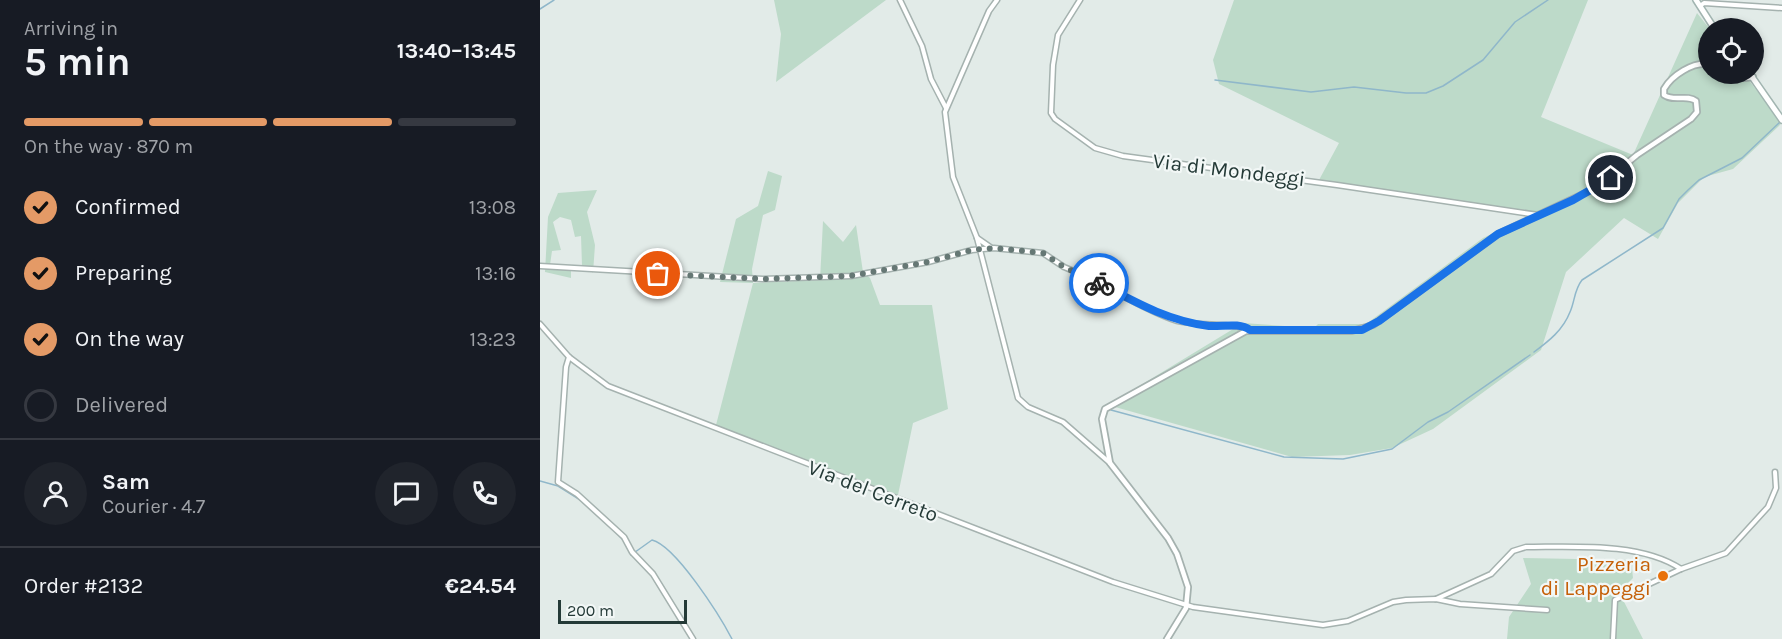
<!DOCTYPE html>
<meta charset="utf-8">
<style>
:root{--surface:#171b24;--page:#20242c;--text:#f1f3f6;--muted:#9ea1a6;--line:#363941;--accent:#e49a66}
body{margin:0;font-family:Karla,sans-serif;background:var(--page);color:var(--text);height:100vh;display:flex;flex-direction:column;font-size:22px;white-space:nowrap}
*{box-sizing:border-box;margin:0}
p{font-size:20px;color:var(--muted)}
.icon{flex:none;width:33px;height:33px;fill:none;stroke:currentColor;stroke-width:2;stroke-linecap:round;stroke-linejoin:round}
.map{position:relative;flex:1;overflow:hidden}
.drawer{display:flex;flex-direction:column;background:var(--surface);width:540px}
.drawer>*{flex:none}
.fabs{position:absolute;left:1158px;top:18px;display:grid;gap:12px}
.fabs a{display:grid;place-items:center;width:66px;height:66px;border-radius:50%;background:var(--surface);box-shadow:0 3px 9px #0003;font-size:30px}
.scale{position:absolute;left:18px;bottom:15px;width:129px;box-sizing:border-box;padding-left:6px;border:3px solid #243a37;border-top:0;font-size:16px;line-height:21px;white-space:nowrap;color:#243a37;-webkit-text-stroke:4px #f2f7f6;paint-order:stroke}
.pin{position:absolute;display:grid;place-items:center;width:51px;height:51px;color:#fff;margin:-26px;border:3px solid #fff;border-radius:50%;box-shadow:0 2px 6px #0007}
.courier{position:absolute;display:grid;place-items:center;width:60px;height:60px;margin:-30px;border:4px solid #1a73e8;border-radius:50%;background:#fff;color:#222;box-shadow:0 2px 8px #0007}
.overview em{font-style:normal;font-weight:700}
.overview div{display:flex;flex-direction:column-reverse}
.overview{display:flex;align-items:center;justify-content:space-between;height:102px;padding:0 24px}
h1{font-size:39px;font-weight:700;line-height:45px}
.bar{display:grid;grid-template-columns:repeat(4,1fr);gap:9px 6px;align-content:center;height:72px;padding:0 24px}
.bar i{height:8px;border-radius:4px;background:var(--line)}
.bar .current{background:var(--accent)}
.bar p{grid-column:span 4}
.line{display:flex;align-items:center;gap:15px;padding:0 24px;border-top:2px solid var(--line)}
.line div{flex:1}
.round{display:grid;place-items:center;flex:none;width:63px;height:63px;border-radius:32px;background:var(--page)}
ol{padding:0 24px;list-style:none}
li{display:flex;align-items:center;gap:18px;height:66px}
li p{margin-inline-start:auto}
li .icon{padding:6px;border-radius:50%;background:var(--accent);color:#111;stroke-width:4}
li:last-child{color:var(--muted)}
li i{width:33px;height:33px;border:3px solid var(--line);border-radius:50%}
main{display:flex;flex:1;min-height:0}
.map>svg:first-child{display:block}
.green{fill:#bddac9}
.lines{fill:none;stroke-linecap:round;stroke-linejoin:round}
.stream{stroke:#8fb7ca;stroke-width:1.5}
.minor-casing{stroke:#a5b2af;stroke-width:7}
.tertiary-casing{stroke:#a5b2af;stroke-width:8}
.secondary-casing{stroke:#a2b5b1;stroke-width:8}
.minor{stroke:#fff;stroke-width:4}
.tertiary{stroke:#fff;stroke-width:4.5}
.secondary{stroke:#fff;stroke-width:5}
.done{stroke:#667875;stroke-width:6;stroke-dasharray:0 10.8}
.route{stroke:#1a73e8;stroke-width:8}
.food-dot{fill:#e8710a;stroke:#f2f7f6;stroke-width:2}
.labels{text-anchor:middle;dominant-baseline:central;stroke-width:4.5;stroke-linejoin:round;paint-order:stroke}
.street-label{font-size:21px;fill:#243a37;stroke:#f2f7f6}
.food-label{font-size:21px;fill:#c56008;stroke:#f2f7f6;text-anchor:end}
</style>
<main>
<section class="drawer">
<div class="overview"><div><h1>5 min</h1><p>Arriving in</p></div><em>13:40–13:45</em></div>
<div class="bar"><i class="current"></i><i class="current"></i><i class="current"></i><i></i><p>On the way · 870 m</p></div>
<ol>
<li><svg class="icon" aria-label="check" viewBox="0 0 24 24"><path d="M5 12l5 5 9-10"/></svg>Confirmed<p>13:08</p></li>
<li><svg class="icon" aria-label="check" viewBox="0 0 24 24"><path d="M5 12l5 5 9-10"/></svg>Preparing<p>13:16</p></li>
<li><svg class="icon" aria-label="check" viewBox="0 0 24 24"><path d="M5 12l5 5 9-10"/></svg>On the way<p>13:23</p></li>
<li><i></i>Delivered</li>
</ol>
<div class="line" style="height:108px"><a class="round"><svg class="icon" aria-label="person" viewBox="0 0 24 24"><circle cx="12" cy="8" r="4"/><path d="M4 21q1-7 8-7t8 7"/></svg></a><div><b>Sam</b><p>Courier · 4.7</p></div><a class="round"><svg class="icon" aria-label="chat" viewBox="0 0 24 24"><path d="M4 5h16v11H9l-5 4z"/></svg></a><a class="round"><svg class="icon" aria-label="phone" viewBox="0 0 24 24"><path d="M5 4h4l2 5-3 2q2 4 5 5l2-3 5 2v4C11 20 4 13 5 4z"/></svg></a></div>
<div class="line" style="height:78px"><div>Order #2132</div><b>€24.54</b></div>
</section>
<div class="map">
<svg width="1242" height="639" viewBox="0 0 1242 639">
<rect width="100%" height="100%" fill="#e2ebe8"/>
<!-- green -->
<g class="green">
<polygon points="234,0 346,0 236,82 241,34"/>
<polygon points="694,0 1048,0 1001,117 1093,155 1157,13 1169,28 1168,74 1204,74 1242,123 1193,169 1164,177 1138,203 1118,239 1084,218 1026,272 1001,350 893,429 852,448 810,455 752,457 568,405 703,323 774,328 778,324 826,324 943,238 996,213 779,180 799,143 679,84 673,60"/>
<polygon points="228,171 242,176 235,210 223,215 212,269 213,283 280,280 283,221 303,242 316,225 323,272 330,278 340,305 392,305 408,409 373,423 358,495 176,425 213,283 180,282 196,219 218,206"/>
<polygon points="57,190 47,212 55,245 53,273 49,267 42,265 41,236 35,237 31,220 20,217 13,222 21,250 12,251 10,265 31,268 31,278 5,272 8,217 18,193"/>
<polygon points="983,558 1091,560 1093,578 1079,592 1103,639 967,639 969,617 991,584"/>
</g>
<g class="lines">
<!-- stream -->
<g class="stream">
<polyline points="0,9 14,0"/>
<polyline points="675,80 771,92 814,87 866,93 886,93 903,86 943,60 975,22 1008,0"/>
<path d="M994,352C1009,341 1023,330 1030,312C1035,301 1034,290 1042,280L1123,228L1139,199L1148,190L1159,180L1202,158L1241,121"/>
<polyline points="571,410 744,457 803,459 852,449 888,422 908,412 990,355"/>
<polyline points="0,481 18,486 42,501"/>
<polyline points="70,526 85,542"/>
<path d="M90,552L91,555L112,540C136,546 180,616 192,639"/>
</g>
<defs>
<g id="minor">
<polyline points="360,0 382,46 391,79 406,108"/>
<polyline points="457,0 449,11 405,112 413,177 437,238 478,398 488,407 523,422 570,463"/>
<polyline points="540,0 518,35 513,65 511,113 515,119 555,148 583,156 797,185 998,215"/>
<polyline points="1160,6 1164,3 1242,8"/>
<polyline points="437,238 450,247"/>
<path d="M0,266L223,279L311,276L388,262L432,250L454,248L503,253L524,267C563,282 598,308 637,321C655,326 700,323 710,330"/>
<polyline points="0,324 29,357 68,386 573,582 653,607 783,625 808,621 853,602 866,600 896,599 920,604 1007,610"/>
<polyline points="29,357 26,367 18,482 37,494 84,537 92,552 113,574 153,639"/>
<path d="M896,599L951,574L973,551L986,547C1033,547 1101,542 1141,569"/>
<polyline points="1073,639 1075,600 1141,569 1186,553 1228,507 1236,488 1235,472"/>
</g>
<g id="tertiary">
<polyline points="1195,74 1205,78 1213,77"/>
<path d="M627,639L646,608L648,587L637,554L628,538L570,463L562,419L565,409L706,331H812L833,325L958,234L1058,187L1097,155L1151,119L1157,112L1156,101C1147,94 1134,102 1124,95V89C1132,75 1153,62 1168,64"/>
</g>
<g id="secondary">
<polyline points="1156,0 1174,28"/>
<polyline points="1210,74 1242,120"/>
</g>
</defs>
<!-- minor casing -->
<use href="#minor" class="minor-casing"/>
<!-- tertiary casing -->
<use href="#tertiary" class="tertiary-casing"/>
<!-- secondary casing -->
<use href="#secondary" class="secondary-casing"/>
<!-- minor -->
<use href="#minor" class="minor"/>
<!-- tertiary -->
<use href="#tertiary" class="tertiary"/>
<!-- secondary -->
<use href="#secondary" class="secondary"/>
</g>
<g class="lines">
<!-- done -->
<polyline class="done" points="118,274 223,279 310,276 388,262 432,250 454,248 503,253 524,267 559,283"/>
<!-- route -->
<path class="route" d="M559,283C595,302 628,321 669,326C682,327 699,322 710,330H822L839,321L958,234L1033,200L1071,178"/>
</g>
<!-- markers -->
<circle class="food-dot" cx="1123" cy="576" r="6"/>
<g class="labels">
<!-- street labels -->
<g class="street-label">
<text transform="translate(689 170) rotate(7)">Via di Mondeggi</text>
<text transform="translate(333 491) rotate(21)">Via del Cerreto</text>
</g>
<!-- food labels -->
<g class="food-label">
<text x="1111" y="564">Pizzeria<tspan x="1111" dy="24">di Lappeggi</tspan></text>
</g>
</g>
</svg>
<div class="fabs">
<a><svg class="icon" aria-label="locate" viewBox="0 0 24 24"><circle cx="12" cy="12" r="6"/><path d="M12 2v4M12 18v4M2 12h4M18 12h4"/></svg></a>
</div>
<div class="scale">200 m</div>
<div class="pin" style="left:118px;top:274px;background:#ea580c"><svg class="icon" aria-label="bag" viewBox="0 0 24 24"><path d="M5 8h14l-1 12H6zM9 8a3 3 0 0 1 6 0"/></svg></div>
<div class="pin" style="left:1071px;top:178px;background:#1f2937"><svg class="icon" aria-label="home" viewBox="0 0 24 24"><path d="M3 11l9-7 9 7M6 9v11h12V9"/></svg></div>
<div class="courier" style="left:559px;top:283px"><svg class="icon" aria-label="bike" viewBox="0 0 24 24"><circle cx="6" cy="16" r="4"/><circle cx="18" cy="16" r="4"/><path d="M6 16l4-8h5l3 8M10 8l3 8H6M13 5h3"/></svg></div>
</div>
</main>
